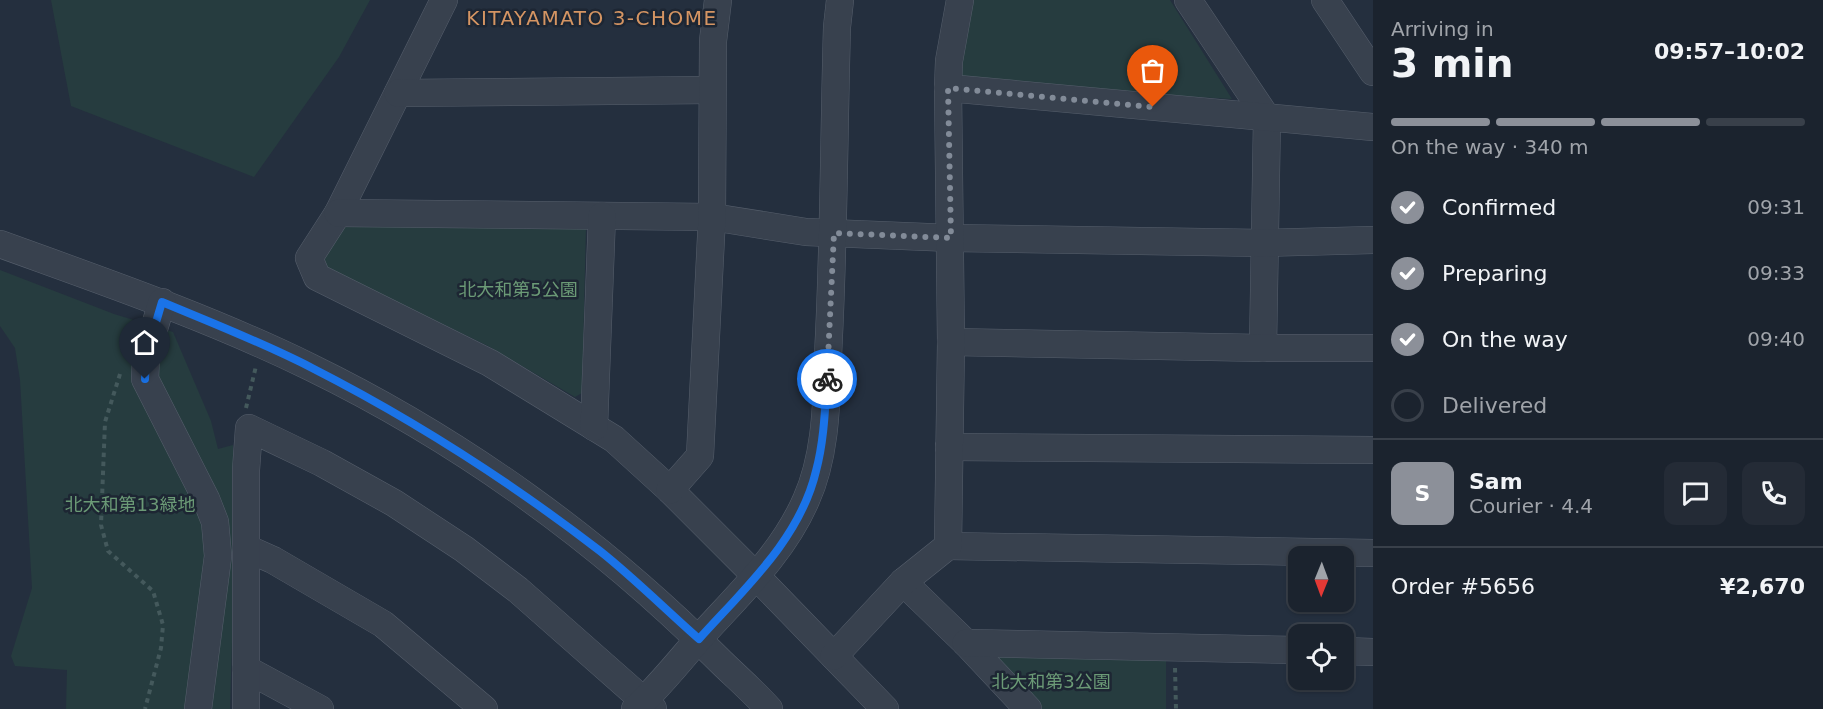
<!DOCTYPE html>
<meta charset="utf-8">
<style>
:root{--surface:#1b232e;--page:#242b36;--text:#f1f3f6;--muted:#a0a4aa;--line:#39404a;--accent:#8c9099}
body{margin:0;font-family:"DejaVu Sans","Noto Sans JP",sans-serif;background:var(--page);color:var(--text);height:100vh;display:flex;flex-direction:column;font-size:22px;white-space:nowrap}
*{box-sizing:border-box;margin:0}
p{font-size:20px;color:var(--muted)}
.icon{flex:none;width:33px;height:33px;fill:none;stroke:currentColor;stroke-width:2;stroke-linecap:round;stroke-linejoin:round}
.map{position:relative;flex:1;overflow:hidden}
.drawer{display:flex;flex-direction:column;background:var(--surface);width:450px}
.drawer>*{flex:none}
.needle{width:39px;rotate:181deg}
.buttons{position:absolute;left:1288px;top:546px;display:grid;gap:12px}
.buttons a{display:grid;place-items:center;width:66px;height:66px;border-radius:12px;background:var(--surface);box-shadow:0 2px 4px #0004,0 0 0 2px var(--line);font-size:30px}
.pin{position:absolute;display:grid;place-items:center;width:51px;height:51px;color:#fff;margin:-62px -26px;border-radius:50% 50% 50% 0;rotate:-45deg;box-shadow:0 0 6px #0007}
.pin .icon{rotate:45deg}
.courier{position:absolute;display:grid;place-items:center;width:60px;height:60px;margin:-30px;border:4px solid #1a73e8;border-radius:50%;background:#fff;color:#222;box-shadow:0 2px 8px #0007}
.head em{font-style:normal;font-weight:800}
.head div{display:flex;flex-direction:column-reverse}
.head{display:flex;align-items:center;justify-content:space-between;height:102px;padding:0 18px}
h1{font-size:39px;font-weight:800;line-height:45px}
.bar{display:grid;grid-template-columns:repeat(4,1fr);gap:9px 6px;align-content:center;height:72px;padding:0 18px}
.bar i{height:8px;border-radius:4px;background:var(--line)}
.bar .current{background:var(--accent)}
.bar p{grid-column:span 4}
.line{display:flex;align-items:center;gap:15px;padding:0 18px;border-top:2px solid var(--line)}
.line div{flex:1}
.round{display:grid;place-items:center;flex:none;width:63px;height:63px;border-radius:12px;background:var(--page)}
ol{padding:0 18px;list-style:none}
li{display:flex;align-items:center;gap:18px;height:66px}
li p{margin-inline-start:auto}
li .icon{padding:6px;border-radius:50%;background:var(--accent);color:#fff;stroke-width:4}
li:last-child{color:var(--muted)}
li i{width:33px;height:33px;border:3px solid var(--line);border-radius:50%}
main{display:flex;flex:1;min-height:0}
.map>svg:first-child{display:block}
.green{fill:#263c3f}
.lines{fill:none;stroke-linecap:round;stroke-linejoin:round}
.minor-casing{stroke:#565f6c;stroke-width:28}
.path{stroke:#44595c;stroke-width:4;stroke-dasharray:4.5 4.5;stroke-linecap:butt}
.minor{stroke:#38414e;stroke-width:27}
.done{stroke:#828b98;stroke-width:6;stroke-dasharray:0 10.8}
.route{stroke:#1a73e8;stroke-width:8}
.labels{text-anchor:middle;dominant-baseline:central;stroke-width:5;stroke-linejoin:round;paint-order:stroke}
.park-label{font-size:18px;fill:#6b9a76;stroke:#1d2633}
.neighbourhood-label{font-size:20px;letter-spacing:1.5px;fill:#d59563;stroke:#1d2633}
</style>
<main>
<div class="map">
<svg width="1373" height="709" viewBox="0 0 1373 709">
<rect width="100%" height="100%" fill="#242f3e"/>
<!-- green -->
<g class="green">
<polygon points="51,0 370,0 339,57 254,177 71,106"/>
<polygon points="968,0 1170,0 1232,99 969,84 956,70"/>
<polygon points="336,226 586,226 582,393 575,397 488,346 326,268 321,255"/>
<polygon points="0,270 114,314 173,332 211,421 218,449 233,445 235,543 230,709 66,709 67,670 15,666 11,656 32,588 20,380 15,348 0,326"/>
<polygon points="998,650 1166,657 1166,709 1039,709 997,667"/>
</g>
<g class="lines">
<defs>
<g id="minor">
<polyline points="444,0 338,213 309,258 317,277 490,363 614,439 670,490 756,576 885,709"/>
<polyline points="1188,0 1267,118 1263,348"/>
<polyline points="1325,0 1373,72"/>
<polyline points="948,88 1373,127"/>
<polyline points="398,93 712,90"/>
<polyline points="338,213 712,217 806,232 951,238 1265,243 1373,240"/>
<path d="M0,244C105,282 210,318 310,367C460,440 599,540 717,658C734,675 753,691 769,709"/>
<polyline points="162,302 146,356 145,379 206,499 215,522 218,556 198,709"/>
<polyline points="951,342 1263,348 1373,348"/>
<polyline points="594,427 602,216"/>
<polyline points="949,447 1373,450"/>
<polyline points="670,490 700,456 712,217 713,41 718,0"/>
<polyline points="948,546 1373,553"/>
<polyline points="246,548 273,560 383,624 484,709"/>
<polyline points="903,582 966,643 1028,709"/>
<polyline points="966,643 1299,650"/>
<polyline points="1344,651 1373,652"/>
<polyline points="834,656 903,582 948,546 951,342 948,88 949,61 960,0"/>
<polyline points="246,669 320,709"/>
<polyline points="246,709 246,470 249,428 322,463 394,503 464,549 518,590 653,709"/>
<path d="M635,709C659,687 680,660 702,635C740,593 783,553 806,500C829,449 826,389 829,335C834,232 834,129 837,27L840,0"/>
</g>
</defs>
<!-- minor casing -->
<use href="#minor" class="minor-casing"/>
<!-- path -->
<g class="path">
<polyline points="120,374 105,422 101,525 108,551 153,591 163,625 161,648 145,709"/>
<polyline points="246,408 256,366"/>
<polyline points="1175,668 1176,709"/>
</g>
<!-- minor -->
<use href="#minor" class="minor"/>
</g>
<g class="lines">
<!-- done -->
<polyline class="done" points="827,379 834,233 951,238 948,88 1153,107"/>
<!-- route -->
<path class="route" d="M145,379L146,356L162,302C212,323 264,343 312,368C414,420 509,481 600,551C634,578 666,610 699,639C744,589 800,539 816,471C824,441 825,410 827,379"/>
</g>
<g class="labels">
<!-- park labels -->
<g class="park-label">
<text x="518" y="289">北大和第5公園</text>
<text x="130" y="504">北大和第13緑地</text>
<text x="1051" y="681">北大和第3公園</text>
</g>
<!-- neighbourhood labels -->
<g class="neighbourhood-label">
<text x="592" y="18">KITAYAMATO 3-CHOME</text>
</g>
</g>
</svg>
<div class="buttons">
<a><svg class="needle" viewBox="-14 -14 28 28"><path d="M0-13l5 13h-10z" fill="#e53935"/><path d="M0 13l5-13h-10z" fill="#a0a4aa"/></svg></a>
<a><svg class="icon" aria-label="locate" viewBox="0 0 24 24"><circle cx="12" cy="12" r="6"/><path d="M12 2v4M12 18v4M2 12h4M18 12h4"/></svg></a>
</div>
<div class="pin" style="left:1153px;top:107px;background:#ea580c"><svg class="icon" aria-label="bag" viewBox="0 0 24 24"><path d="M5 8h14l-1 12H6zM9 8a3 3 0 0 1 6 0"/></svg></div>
<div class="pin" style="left:145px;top:379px;background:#1f2937"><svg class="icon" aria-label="home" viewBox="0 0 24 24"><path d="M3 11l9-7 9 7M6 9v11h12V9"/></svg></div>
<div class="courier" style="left:827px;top:379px"><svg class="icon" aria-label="bike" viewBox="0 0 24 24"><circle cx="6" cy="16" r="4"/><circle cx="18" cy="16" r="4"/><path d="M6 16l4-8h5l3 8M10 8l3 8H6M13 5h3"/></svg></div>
</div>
<section class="drawer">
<div class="head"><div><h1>3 min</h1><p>Arriving in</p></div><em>09:57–10:02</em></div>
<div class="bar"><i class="current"></i><i class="current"></i><i class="current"></i><i></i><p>On the way · 340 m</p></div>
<ol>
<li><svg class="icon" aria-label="check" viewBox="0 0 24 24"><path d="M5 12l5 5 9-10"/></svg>Confirmed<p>09:31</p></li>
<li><svg class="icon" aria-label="check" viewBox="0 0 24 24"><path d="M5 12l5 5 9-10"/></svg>Preparing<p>09:33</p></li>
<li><svg class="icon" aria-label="check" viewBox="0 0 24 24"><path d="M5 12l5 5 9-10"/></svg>On the way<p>09:40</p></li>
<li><i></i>Delivered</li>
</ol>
<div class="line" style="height:108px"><b class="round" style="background:var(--accent);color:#fff">S</b><div><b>Sam</b><p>Courier · 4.4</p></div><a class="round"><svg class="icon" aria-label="chat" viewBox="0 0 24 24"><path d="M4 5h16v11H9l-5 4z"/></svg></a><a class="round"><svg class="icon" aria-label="phone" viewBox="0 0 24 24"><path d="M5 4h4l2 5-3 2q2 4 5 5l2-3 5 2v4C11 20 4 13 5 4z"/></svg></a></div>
<div class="line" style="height:78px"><div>Order #5656</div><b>¥2,670</b></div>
</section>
</main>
